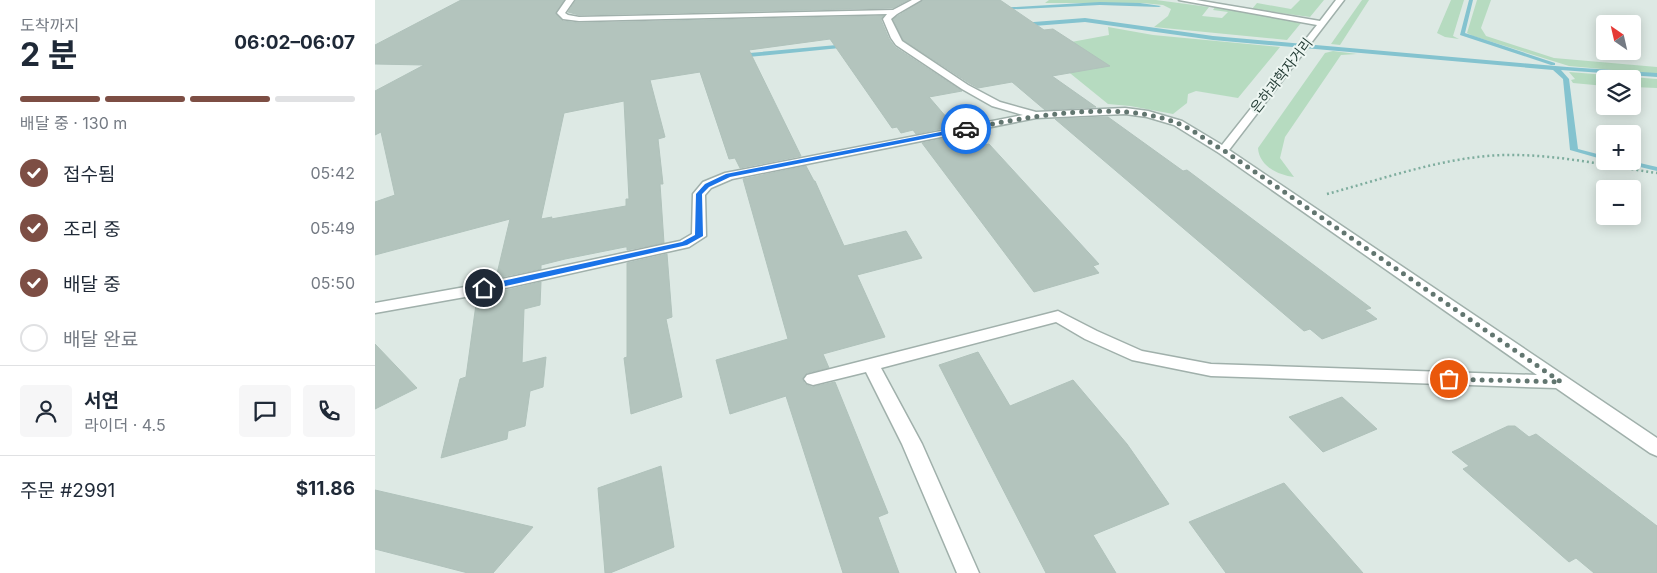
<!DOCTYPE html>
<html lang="ko">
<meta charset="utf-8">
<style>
:root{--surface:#fff;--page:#f6f6f7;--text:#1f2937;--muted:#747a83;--line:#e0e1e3;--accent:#7d4e44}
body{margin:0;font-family:Inter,"Noto Sans KR",sans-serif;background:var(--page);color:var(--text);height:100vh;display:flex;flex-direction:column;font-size:19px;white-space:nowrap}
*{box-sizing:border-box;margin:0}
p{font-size:16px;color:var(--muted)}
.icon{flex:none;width:28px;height:28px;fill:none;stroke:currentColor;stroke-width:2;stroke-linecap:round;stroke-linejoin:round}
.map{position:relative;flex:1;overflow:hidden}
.sheet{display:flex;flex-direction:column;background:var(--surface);width:375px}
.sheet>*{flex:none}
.needle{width:32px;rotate:326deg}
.controls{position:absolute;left:1221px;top:15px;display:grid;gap:10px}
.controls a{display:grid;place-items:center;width:45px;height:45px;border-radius:5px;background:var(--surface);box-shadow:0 2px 12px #0003;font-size:25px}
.pin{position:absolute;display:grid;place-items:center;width:42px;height:42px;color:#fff;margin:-21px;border:2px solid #fff;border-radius:50%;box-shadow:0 1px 5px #0007}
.courier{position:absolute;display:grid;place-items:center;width:50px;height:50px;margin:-25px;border:4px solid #1a73e8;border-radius:50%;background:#fff;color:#222;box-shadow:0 1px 6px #0007}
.overview em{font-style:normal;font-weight:700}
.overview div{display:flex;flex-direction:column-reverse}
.overview{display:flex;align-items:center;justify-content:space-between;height:85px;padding:0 20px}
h1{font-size:32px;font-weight:700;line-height:38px}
.bar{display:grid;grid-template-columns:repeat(4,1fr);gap:8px 5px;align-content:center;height:60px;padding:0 20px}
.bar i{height:6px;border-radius:4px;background:var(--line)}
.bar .on{background:var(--accent)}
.bar p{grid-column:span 4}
.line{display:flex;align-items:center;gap:12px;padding:0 20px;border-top:1px solid var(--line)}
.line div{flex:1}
.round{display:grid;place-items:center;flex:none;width:52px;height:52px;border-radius:5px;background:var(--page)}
ol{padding:0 20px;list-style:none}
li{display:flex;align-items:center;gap:15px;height:55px}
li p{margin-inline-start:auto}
li .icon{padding:5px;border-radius:50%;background:var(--accent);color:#fff;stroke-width:4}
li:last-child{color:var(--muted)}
li i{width:28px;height:28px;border:2px solid var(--line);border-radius:50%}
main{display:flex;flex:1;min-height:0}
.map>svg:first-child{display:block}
.green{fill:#b6dbc0}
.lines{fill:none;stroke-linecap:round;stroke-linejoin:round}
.stream{fill:#84c3cf;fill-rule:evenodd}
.building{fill:#b3c4bd;stroke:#b0c2bb;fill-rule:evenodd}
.minor-casing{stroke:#a0b0ab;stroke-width:3}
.path{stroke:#7ead9e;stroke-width:2.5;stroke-dasharray:2 3;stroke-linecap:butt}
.minor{fill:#fff;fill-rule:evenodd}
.route{fill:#1a73e8}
.done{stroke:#627670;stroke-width:5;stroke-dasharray:0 9}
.labels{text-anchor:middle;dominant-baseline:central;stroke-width:4;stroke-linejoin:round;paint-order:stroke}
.far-street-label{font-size:14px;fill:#1f3831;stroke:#edf6f2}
</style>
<main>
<section class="sheet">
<div class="overview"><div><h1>2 분</h1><p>도착까지</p></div><em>06:02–06:07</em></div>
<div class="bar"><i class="on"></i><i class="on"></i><i class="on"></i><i></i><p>배달 중 · 130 m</p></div>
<ol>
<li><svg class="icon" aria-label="check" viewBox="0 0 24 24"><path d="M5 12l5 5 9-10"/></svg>접수됨<p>05:42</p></li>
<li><svg class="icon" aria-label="check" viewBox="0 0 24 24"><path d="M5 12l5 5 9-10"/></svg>조리 중<p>05:49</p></li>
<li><svg class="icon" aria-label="check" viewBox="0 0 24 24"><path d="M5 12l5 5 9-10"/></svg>배달 중<p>05:50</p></li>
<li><i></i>배달 완료</li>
</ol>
<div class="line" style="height:90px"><a class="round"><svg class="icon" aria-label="person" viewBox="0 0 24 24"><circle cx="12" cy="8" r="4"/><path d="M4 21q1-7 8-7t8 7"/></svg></a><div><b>서연</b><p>라이더 · 4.5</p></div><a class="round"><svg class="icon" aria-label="chat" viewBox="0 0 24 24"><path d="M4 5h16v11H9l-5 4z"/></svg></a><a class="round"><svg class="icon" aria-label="phone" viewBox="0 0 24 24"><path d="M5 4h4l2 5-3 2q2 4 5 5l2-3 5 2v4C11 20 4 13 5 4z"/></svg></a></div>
<div class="line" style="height:65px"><div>주문 #2991</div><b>$11.86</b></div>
</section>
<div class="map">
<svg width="1282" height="573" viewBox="0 0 1282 573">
<rect width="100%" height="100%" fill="#dde9e4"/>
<!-- green -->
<g class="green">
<polygon points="674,0 781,0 834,7 827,16 847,18 853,12 838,10 840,7 926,23 912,40 789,28 779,27 793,16 796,9 788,5 767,3 670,3"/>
<polygon points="925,0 949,0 935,17 877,9 882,3 916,9"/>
<polygon points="987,0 994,0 965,45 956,44"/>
<polygon points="1076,0 1089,0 1078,36 1084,39 1070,37 1062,33"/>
<polygon points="1102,0 1116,0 1106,28 1111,36 1179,58 1282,67 1282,74 1194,66 1098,36 1092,33"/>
<polygon points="733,27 778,35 905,47 863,98 821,91 813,94 812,103 798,114 755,106 733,104 664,48 734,35"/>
<path d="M958,51L982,54L966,55L910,137L905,158L919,177C903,175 884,166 883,148L950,53Z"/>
<polygon points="1194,72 1282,79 1282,88 1258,87 1258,79 1230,79 1230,86 1198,83 1196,80 1200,79"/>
</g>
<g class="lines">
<!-- stream -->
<g class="stream">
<polygon points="1094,0 1098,0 1090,33 1180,63 1180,65 1176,65 1085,35"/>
<polygon points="725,2 765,3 786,6 784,7 725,5 624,10 622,9 624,8"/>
<polygon points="710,18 838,36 1192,67 1282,73 1282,77 1186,70 1194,79 1203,149 1230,156 1230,160 1195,150 1188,79 1178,70 838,40 710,22 646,27 643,25 646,23"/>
<polygon points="473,44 475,45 475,47 363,58 360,56 363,54"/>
<polygon points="1240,161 1256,161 1282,167 1282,171"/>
</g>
</g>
<!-- building -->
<g class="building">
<path d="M86,0H189L181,14L188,21L204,23L508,16L506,20L514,39L520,47L587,91L554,97L579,126L541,134L538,130L526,133L522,127L517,128L455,39L374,50L426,156L365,168L360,158L354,159L325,72L275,80L290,137L283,139L288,184H285L289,243L252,250V247H250L190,259L166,265V269L121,278L135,219L0,255V202L20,195L6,132L0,135V91L49,65L0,64V45ZM249,101L254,199H251V206L176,219L177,217L166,219L189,113Z"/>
<polygon points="201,0 533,0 518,8 204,15 193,12"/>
<polygon points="548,0 625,0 669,30 678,29 735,66 677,76 721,107 670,110 637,82 603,88 594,83 528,40 518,19"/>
<polygon points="733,117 808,171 812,170 996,308 990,310 1002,319 947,339 935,329 929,331 680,119"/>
<polygon points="587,135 594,143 605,141 609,145 614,144 724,264 718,266 724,273 659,292 547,143"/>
<polygon points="431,166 439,181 440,181 469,246 531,231 547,258 482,275 510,337 448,354 454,368 432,373 427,379 430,384 437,387 460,382 513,513 503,517 524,573 468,573 411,396 355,414 341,360 413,339 368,179"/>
<polygon points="292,254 297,317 291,319 307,397 256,414 249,358 252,357 252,263"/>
<polygon points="166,282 165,305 149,309 147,363 171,357 168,387 155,391 150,426 133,431 132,439 66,458 85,379 91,377 102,297"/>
<polygon points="0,344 42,388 0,409"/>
<polygon points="603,352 635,406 698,380 752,444 794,504 718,535 741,573 671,573 564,365"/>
<polygon points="967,397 1002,429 948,452 914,417"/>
<polygon points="1133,426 1140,426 1154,437 1161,434 1282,526 1282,573 1219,573 1201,558 1194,562 1088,469 1094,466 1077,452"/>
<polygon points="286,466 299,547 235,573 230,573 223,488"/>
<polygon points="909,483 988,573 851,573 814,522"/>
<polygon points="0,490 69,506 158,527 118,573 93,573 0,549"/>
</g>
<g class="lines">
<defs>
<polygon id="minor" points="191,0 199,0 190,13 193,15 204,17 518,10 537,0 546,0 522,14 516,19 527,41 593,85 625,102 661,112 750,108 773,111 807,121 847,145 942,25 804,0 821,0 945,21 961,0 969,0 854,150 1282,438 1282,456 1275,453 1181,388 836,376 757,360 710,339 681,322 506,368 547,444 604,573 582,573 527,444 491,372 438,385 432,383 429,379 432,375 683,311 722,331 767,351 836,364 1162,375 844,153 799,125 772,117 750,114 661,118 357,179 336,188 330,195 331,236 314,247 90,297 0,313 0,303 90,287 305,241 317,234 318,194 328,182 350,173 648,115 617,106 587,89 521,45 516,38 508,19 512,14 204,21 188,19 182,13"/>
</defs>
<!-- minor casing -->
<use href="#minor" class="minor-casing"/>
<!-- path -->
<path class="path" d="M952,194C1004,180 1057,161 1112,156C1168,151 1226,165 1282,173"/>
<!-- minor -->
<use href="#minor" class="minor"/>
</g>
<!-- route -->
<polygon class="route" points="591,127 594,130 355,177 334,187 327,194 328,236 312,245 109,291 105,288 109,285 307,242 320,235 321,194 330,184 351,174"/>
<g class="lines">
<!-- done -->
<path class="done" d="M591,129C653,117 742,99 802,123C818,129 833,142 848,150L1186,382L1074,379"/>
</g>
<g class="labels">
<!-- far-street labels -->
<g class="far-street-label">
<text transform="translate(906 75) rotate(-52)">은하과학자거리</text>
</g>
</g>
</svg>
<div class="controls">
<a><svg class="needle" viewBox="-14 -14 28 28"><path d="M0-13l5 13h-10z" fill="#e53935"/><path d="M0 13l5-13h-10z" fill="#747a83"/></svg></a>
<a><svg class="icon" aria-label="layers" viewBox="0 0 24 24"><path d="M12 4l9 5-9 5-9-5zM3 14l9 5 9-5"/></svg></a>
<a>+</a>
<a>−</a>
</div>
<div class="pin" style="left:1074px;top:379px;background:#ea580c"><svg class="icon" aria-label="bag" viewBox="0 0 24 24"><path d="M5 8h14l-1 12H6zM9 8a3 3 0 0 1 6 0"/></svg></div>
<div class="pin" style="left:109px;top:288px;background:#1f2937"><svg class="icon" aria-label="home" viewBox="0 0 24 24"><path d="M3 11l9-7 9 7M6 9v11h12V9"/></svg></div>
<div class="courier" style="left:591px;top:129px"><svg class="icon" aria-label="car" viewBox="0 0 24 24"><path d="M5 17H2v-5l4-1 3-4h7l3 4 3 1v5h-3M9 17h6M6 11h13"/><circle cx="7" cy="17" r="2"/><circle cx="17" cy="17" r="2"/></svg></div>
</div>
</main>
